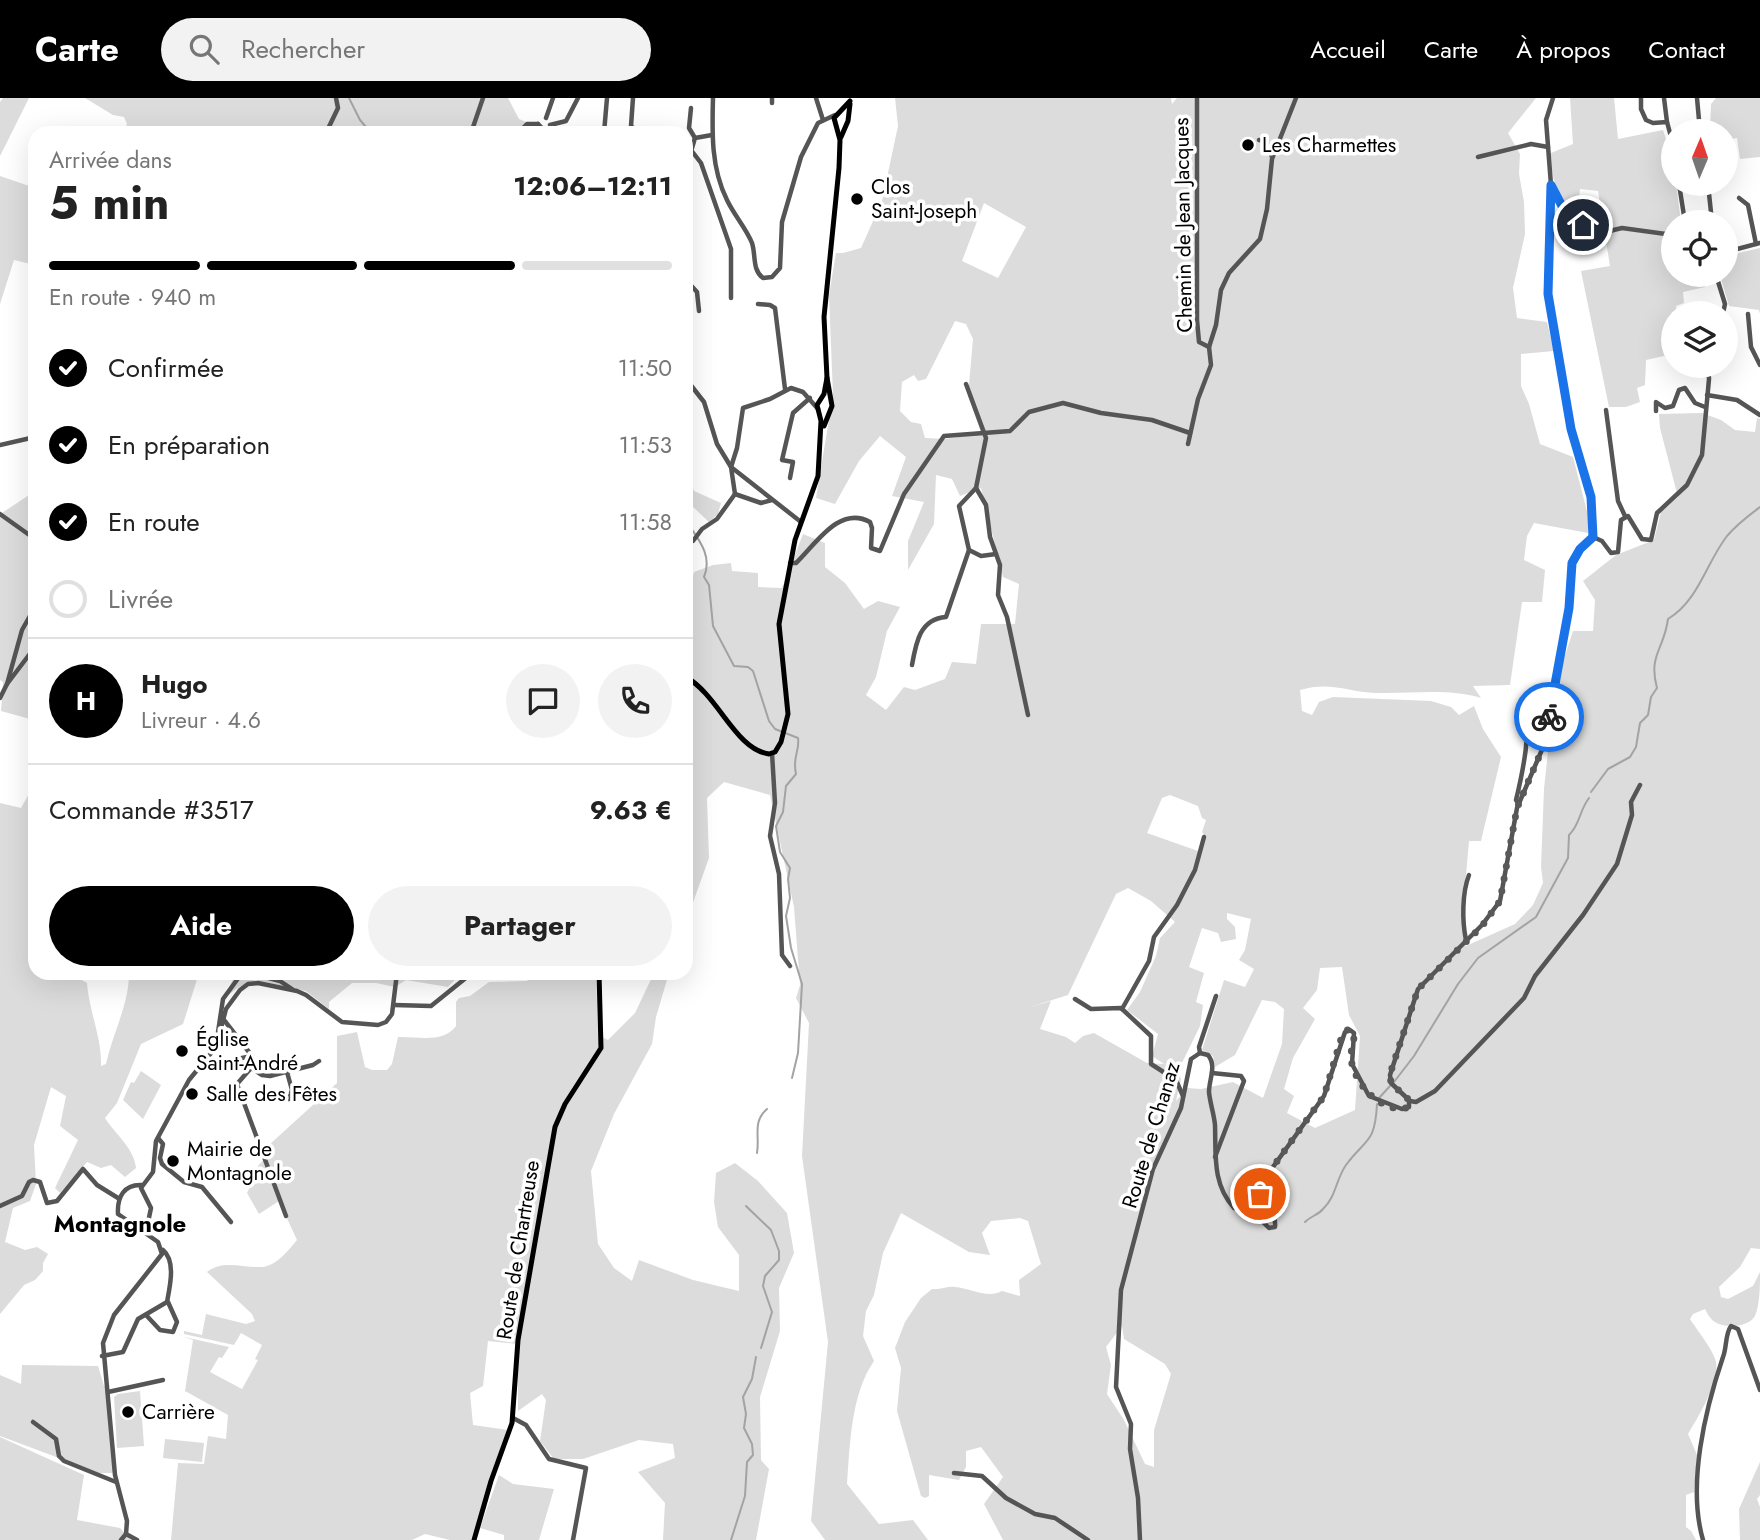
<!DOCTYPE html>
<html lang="fr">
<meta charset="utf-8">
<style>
:root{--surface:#fff;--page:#f2f2f2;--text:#222;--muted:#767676;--line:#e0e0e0;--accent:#000}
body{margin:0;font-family:Jost,sans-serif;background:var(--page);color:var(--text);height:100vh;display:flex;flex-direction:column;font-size:26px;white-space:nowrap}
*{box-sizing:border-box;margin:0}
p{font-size:23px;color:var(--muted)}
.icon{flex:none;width:38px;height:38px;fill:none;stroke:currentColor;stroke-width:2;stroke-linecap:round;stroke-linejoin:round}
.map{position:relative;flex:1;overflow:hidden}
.panel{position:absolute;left:28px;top:28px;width:665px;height:854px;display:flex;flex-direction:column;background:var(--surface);border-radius:21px;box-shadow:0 7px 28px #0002}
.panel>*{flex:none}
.needle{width:46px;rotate:2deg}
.fabs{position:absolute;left:1661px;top:21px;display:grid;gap:14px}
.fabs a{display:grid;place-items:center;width:77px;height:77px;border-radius:50%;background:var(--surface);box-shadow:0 7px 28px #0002;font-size:35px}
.pin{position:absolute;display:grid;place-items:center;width:60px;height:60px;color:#fff;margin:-30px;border:4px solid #fff;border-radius:50%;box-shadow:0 2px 7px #0007}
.courier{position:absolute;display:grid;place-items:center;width:70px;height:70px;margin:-35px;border:5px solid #1a73e8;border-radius:50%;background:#fff;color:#222;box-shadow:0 2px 9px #0007}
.summary em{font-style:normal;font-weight:700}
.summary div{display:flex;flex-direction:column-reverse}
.summary{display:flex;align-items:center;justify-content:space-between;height:119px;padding:0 21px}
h1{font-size:46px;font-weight:700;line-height:52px}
.bar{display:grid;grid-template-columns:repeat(4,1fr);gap:10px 7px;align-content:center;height:84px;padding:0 21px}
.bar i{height:9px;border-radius:5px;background:var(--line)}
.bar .selected{background:var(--accent)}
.bar p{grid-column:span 4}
.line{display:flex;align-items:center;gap:18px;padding:0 21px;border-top:2px solid var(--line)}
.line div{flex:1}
.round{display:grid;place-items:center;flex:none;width:74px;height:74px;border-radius:37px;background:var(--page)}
ol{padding:0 21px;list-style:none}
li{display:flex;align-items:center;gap:21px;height:77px}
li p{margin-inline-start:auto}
li .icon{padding:7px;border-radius:50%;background:var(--accent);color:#fff;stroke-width:4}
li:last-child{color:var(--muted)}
li i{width:38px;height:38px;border:4px solid var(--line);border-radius:50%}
.action{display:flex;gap:14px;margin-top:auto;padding:14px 21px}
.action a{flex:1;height:80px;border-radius:42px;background:var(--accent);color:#fff;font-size:28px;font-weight:700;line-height:80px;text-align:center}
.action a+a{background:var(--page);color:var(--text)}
header{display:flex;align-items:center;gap:42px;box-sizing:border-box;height:98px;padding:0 35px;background:var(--accent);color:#fff}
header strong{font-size:33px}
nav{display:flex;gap:38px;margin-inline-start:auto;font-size:24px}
.search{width:490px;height:63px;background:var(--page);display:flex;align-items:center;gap:18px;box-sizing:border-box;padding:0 24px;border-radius:38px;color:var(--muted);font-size:26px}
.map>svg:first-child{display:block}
.green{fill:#dcdcdc;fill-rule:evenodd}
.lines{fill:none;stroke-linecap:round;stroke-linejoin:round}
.stream{stroke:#a3a3a3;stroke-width:2}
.minor{stroke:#555;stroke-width:4.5}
.major{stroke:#000;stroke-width:5}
.done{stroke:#595959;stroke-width:7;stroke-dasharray:0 12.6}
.route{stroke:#1a73e8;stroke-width:9}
.poi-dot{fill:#000;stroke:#fff;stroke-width:2.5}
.labels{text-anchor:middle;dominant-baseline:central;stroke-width:7;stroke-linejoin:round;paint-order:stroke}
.poi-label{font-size:21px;fill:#000;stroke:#fff;text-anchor:start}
.street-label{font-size:21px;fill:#000;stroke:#fff}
.quarter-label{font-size:24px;font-weight:bold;fill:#000;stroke:#fff}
</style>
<header>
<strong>Carte</strong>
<div class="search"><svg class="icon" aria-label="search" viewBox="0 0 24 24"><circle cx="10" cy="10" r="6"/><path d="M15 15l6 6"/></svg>Rechercher</div>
<nav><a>Accueil</a><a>Carte</a><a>À propos</a><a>Contact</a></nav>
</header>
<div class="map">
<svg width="1760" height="1442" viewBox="0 0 1760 1442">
<rect width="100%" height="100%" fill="#fff"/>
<!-- green -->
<g class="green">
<polygon points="3,0 29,0 0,58 0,4"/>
<polygon points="85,0 508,0 519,21 533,27 539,35 123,35 127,26 124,19 113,17"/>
<path d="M895,0H1171L1172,6L1177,0H1196L1199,55V0H1536L1508,35L1520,56L1519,76L1524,104L1525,136L1513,190L1517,220L1547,224L1554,253L1521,256V288L1529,306L1540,346L1573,359L1589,421L1588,435L1534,425L1527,438L1524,462L1545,472L1542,504H1522L1510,587L1473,588L1481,600C1448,590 1411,596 1376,595C1348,594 1330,583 1300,592L1302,613L1312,617L1319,604L1333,599L1431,603L1451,609L1459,617L1474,608L1483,631L1501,659L1481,743H1469L1462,822L1466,848L1515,826L1533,807L1543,785L1541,769L1544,691L1555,588L1573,533H1593L1595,502L1583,483L1616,457L1654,442L1661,414L1678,399L1660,330L1659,316L1702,315L1721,322L1735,332L1755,334L1757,320L1760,321V1151L1751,1150L1740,1169L1719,1189L1721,1199L1728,1201L1753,1188L1760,1174C1760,1188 1760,1206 1755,1218C1749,1229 1725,1231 1715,1224C1710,1221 1707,1215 1705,1211L1693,1216L1690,1221C1697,1232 1714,1253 1716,1264C1720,1284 1698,1319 1688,1336L1697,1357L1694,1394L1686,1397V1429L1691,1433L1696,1442H1003L984,1406L1003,1379L981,1349L966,1353V1369L959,1382L929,1377V1398L925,1400L921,1398L897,1313L901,1270L895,1250L905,1224L921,1200L932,1191C941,1192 947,1188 955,1189C970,1190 988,1201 1002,1193L1020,1198L1019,1182L1041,1166L1028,1123L1020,1120L991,1123L982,1135L990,1157L969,1154L901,1115L883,1155L874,1197L866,1213L863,1238L874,1263C851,1296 850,1346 847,1386L879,1426L913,1422L928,1442H825L811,1423L828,1244L802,1058L809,925L796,900L800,887L794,809L770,697L724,684L707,700L709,760L686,824V501L694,474L713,467L731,465L732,473L758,475V489L782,490L803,436L825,445V469L845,485L864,511L878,503L900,509L887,533L876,579L866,597L886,612L904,589L915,592L945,581L952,564L976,566L981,526H1015L1019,486L1003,479L981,390L960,398L952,381L936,377L934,426L908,472V443L924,404L892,398L906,359L880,338L859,363L835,406L816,400L833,297L829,197L836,155H843L861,150L882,103L898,28ZM984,105L1026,129L998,180L962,163ZM955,223L966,226L973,241L968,298L980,332L979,336L945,341L925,340L921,326L911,324L900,313L902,284L914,277L918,283L926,281ZM1170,697L1198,708L1202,720L1206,722L1202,734L1205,738L1198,753L1147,735L1162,700ZM1128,790L1151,803L1175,824L1160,840L1156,858L1140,894L1127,912L1158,936L1152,958L1164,966L1147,965L1094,935L1083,938L1075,945L1066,939L1040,931L1051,903L1027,910L1068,897L1116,796ZM1227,815L1251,821L1245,852L1239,862L1254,871L1245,889L1224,882L1202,952L1213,958L1215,969L1235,957L1262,902L1275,904L1284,911L1282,946L1263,1000L1233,984L1201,991L1187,990L1176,1003L1181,981L1178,973L1200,928L1203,907L1196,904L1204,875L1189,869L1202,830L1218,835L1221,844L1236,841L1235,829L1227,821ZM1342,869L1349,917L1360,938L1355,1012L1315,1030L1287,1015L1294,998L1284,991L1293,960L1315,921L1303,910L1317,892L1320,870ZM1122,1228L1124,1241L1165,1266L1171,1276L1154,1332V1369L1145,1366L1124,1322L1107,1296L1111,1267L1106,1249Z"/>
<path d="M1570,0H1614L1618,41L1663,32L1673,63V86H1676L1681,124H1673V177H1702L1705,189L1683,194L1684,205L1676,208L1677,215H1673V256L1646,262L1645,287L1637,290L1640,304L1626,309H1609L1581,173L1610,168L1598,93L1580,91L1577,115C1555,96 1552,84 1551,55L1573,46Z"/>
<polygon points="1716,0 1760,0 1760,59 1740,61 1737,40 1726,42 1726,33 1710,33 1711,6"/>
<polygon points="0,78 35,90 35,167 14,162 0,206"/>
<polygon points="1760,150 1760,216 1759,212 1729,208 1720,177 1726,177 1726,158"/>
<polygon points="686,370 694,393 721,405 718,416 709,424 692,408 686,408"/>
<polygon points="35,393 35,632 30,621 1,613 3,584 0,582 0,413 2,415"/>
<path d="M35,685V875H79L78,880L87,885C89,913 102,940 101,968L106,966C113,934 129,907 129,875H199L183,926L141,946L117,1005L105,1020C115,1036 134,1050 136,1070L125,1079L111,1067L101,1070L87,1064L60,1095L55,1090L78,1042L60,1028L66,998L51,989L34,1047L36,1086L30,1103L13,1110L5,1144L25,1152L37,1149L48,1156L43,1165V1173L35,1182L24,1187L0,1216V705L21,710Z"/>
<polygon points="236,875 461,875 448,889 406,882 395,889 376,885 352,885 329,904 329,911 306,893 256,882 239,889 224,900"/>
<path d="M534,875H596L598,937L608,942L635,915L654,875H669L656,919L652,946L614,1016L591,1073L598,1146L614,1170L632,1183L639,1162L693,1182L739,1193V1157L718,1129L714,1104L716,1075L735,1065L758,1083L787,1115L794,1155L779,1190L780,1233L760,1299L761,1362L769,1371L756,1442H663L665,1405L638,1374L675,1360L673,1346L639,1342L583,1361H554L540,1343L546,1302L542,1296L518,1313V1246L488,1243L483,1288L470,1295L473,1327L508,1332L471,1442H450L425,1436L412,1442H171L178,1365L204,1366L208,1338L226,1341L228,1317L185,1293L193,1242L184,1239L229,1249L222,1260L219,1259L210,1274L242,1291L258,1262L255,1261L262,1247L241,1235L234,1247L184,1236V1233L202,1237L206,1216L246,1226L255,1223L252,1216L207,1174C222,1161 244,1170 262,1169C276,1168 288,1153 297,1142L279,1103L259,1116L247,1095L251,1087L247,1080L268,1057L269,1047L337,985V938L357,934L365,969L372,972H387L392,966L398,939C417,938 443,946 456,928V904L459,900L470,898L489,884L527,883Z"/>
<polygon points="141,973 161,987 143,1021 123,1002 131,984 134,985"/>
<polygon points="22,1267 98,1268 104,1288 106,1288 114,1371 112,1375 99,1375 0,1338 0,1277 21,1286"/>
<polygon points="140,1293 144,1348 117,1350 114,1299 118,1296"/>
<polygon points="0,1339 84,1377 77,1422 120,1430 131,1442 0,1442"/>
<polygon points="165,1341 204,1345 202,1364 163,1360"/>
<polygon points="1760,1364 1760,1397 1757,1401 1760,1409 1760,1442 1740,1442 1739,1411"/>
<polygon points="499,1377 513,1386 554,1391 539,1442 504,1442 504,1437 480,1430"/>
</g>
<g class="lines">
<!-- stream -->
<g class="stream">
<polyline points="349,0 360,22 371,35"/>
<path d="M686,423C698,441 713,457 704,479L709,487L713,528L734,568L748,569L753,573L769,623L775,631L798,640C800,654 792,658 796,676L786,688L783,714L776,728L780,754L790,770L788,781L790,800L786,818L791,850L802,886L798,955L792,980"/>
<path d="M1591,694L1608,671L1630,659L1636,649L1640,625L1648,617L1651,599L1657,590C1648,557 1664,552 1668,521C1699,502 1706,465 1727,438C1737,426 1748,418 1760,409"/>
<path d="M1394,984L1414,958L1458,886L1478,860L1536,819L1568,760L1569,737C1580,727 1579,713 1589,700"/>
<polyline points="1379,1000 1390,988"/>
<path d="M757,1055C760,1038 752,1024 767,1011"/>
<polyline points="746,1108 771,1132 779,1153 779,1162 765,1178 763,1188 772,1214 761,1250"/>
<path d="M1305,1124C1311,1118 1318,1117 1323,1111C1336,1099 1336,1081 1346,1067C1366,1040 1375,1046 1377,1006"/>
<polyline points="731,1442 745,1398 747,1364 753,1357 752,1346 744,1330 746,1316 743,1299 752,1281 756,1259"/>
</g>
<!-- minor -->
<g class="minor">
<polyline points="633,0 631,28 639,35"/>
<path d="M713,0C712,35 711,70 727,102C734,117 746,130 752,145C756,157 752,172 763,180L772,179L780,170L782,124L801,59L818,25L835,17"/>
<polyline points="816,0 823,22"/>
<polyline points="1197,0 1197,222 1199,244 1209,249"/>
<polyline points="1641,0 1641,11 1646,22 1653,25 1667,24 1673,46"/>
<polyline points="1664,0 1667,24"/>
<polyline points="1697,0 1700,33"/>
<polyline points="772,5 772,0"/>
<polyline points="691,10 689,30 695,40"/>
<polyline points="546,20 553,0"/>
<polyline points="538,26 544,32"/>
<polyline points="550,27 566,23 578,0"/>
<polyline points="326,35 338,10 336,0"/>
<polyline points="471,35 483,0"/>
<polyline points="518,35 527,26 538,26"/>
<polyline points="604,35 607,0"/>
<polyline points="1259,42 1266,43 1272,59"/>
<polyline points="691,52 701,65 731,151 731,200"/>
<polyline points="1478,59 1531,46 1548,49"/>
<polyline points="686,70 695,40 712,37"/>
<polyline points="1679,86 1685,124"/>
<polyline points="1708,86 1712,124"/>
<polyline points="1553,91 1562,108 1593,137 1622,130 1673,137"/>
<polyline points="1739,100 1748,107 1756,146"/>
<polyline points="1726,154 1760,145"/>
<polyline points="1716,177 1725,206 1723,215"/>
<polyline points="686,182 697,194 699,213"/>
<polyline points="689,185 690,211"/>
<polyline points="758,206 770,207 775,210 785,291"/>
<polyline points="1748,216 1751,249 1760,267"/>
<polyline points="686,281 704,304 717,346 731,369 801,424"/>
<polyline points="1707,297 1737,302 1760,317"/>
<polyline points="1606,312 1618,403 1625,418"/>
<polyline points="1656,313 1656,304 1665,310 1673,308 1679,292 1685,290 1695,305 1705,309"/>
<polyline points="1188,346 1198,301 1211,267 1209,249 1216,227 1221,192 1229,175 1260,141 1267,111 1272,61 1296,0"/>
<polyline points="0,347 35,339"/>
<polyline points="790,380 793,364 782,362 793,315 810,300"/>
<polyline points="976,390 986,407 990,439 1000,467 998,497 1007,519 1028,617"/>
<polyline points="735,396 731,369 737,350 743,310 770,301 791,290 803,294 818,311"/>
<polyline points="735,396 761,405 772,402"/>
<polyline points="0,416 35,441"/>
<polyline points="686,439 693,443 702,431 717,421 735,396"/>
<polyline points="1593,439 1602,443 1611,455 1618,454 1621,422 1628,418 1642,441 1651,442 1657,415 1687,387 1702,357 1709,281 1708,268"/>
<polyline points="969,452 981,458 996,456"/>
<path d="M790,465H796C816,446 839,407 870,424L872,430L871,450L880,453L904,396L944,338L1010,333L1029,314L1063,305L1101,315L1152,322L1190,335"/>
<path d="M912,567C916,544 920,521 946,519L969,452L959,408L976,390L986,340L966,286"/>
<polyline points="7,586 22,532 35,509"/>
<polyline points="0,600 7,586 35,549"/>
<polyline points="772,655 775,705 770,738 779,776 782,857 790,868"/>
<path d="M1518,705L1516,702C1524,669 1530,636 1527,602"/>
<path d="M1466,842C1462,823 1462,795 1469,777"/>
<polyline points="250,875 280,883 292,891"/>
<polyline points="1075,901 1091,911 1121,910 1151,938 1151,966 1176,982 1183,998"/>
<polyline points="394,907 431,908 472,875"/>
<polyline points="1122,911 1149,863 1154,839 1177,807 1195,772 1204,739"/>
<polyline points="224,922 252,958 251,970 237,986 238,989 286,1118"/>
<polyline points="218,934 223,901 242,875"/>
<path d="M1200,955L1208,957C1217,968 1209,981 1209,994C1210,1005 1214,1016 1215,1027C1216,1056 1212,1086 1234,1110L1255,1116L1269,1130L1275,1129C1277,1112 1258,1104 1260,1087L1324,998L1345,934L1350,932L1354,935L1352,966L1369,998L1402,1011L1409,1009V1002"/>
<polyline points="1200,955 1199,949 1216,898"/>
<polyline points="237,961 252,958"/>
<polyline points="251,970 262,977 270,978 313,967 319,963"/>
<polyline points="287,974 292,992 289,1001"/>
<polyline points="1212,975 1241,978 1244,983 1215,1059"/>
<polyline points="1409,1002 1391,985 1390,977 1418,891 1482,827 1500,803 1517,710 1544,647 1569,510 1572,467 1580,451 1593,439 1591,399 1574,343 1548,196 1551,87 1546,22 1553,0"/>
<polyline points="1410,1003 1416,1004 1435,993 1524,900 1535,878 1583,817 1617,766 1632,717 1631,704 1640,687"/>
<polyline points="158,1040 163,1046 160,1060 162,1066 184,1084 202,1089 231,1124"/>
<polyline points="0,1108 22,1098 29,1084 33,1082 40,1084 47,1105 57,1103 83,1071 97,1087 118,1100"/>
<polyline points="146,1134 151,1110 141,1090 153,1074 156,1043 189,982 216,949 226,911 240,892 248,886 258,885 297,893 306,897 342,924 378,927 386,924 392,916 397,875"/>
<polyline points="146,1217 160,1232 173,1234 177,1224 168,1204"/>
<path d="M102,1258L123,1254L138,1221L167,1204C170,1188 176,1163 163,1152"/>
<polyline points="108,1294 163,1282"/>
<polyline points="513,1320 526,1327 549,1361 586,1370 573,1442"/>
<polyline points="33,1324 56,1341 59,1358 64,1363 116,1384"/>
<polyline points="954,1375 982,1378 1006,1400 1035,1416 1055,1420 1088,1442"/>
<polyline points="126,1436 137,1442"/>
<path d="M121,1442L126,1436L127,1423L115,1377L103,1245L114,1217L162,1156L158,1144L118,1116C117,1099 124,1086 142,1087"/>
<polyline points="1140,1442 1138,1400 1130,1351 1131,1326 1116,1289 1121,1192 1153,1071 1181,1010 1191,961 1200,955"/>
<path d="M1703,1442C1687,1387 1705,1312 1723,1259C1727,1249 1725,1236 1731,1228L1738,1231L1760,1292"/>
</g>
<!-- major -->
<g class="major">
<polyline points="841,39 848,23 850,6"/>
<polyline points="824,328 832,308 827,280 824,219 839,70 840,42 834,20 850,3"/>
<path d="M686,579C719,598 735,651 769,656L775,654L781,644L788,616L779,526L795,442L818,378L821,323L817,307L824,296L827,280"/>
<polyline points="474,1442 491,1383 512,1325 518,1242 555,1029 565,1006 601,950 599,875"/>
</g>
</g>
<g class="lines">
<!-- done -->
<path class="done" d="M1260,1096L1262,1084L1324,998L1341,941L1347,932L1352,933C1357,942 1350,950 1351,960C1353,985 1383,1018 1409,1009V1002L1391,985L1390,976L1418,891L1482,828L1500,803L1517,710L1544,647L1549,619"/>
<!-- route -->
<polyline class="route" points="1549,619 1569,510 1572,465 1580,451 1593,439 1591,399 1571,331 1548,196 1551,87 1562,108 1583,127"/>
</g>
<!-- markers -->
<g class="poi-dot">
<circle cx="1248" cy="47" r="7"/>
<circle cx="857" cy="101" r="7"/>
<circle cx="182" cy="953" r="7"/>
<circle cx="192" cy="996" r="7"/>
<circle cx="173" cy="1063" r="7"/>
<circle cx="128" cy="1314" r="7"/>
</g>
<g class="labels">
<!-- poi labels -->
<g class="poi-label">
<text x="1262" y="47">Les Charmettes</text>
<text x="871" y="89">Clos<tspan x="871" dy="24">Saint-Joseph</tspan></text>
<text x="196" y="941">Église<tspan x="196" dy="24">Saint-André</tspan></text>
<text x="206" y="996">Salle des Fêtes</text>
<text x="187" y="1051">Mairie de<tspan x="187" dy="24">Montagnole</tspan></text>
<text x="142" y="1314">Carrière</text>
</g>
<!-- street labels -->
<g class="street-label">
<text transform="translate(1183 127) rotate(-91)">Chemin de Jean Jacques</text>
<text transform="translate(1151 1037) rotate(-73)">Route de Chanaz</text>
<text transform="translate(518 1152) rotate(-81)">Route de Chartreuse</text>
</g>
<!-- quarter labels -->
<g class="quarter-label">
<text x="120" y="1125">Montagnole</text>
</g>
</g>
</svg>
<div class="fabs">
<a><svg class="needle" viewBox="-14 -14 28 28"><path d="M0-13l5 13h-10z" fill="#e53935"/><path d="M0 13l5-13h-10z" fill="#767676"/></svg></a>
<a><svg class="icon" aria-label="locate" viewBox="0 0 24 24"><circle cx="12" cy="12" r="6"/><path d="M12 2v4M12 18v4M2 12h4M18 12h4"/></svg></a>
<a><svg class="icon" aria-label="layers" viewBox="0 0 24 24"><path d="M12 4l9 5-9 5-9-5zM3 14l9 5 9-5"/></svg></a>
</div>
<div class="pin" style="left:1260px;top:1096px;background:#ea580c"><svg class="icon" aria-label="bag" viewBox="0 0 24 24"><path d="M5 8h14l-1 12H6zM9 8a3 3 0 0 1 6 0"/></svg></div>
<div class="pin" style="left:1583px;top:127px;background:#1f2937"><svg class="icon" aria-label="home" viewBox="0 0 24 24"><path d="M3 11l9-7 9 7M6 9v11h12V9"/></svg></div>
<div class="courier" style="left:1549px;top:619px"><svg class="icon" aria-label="bike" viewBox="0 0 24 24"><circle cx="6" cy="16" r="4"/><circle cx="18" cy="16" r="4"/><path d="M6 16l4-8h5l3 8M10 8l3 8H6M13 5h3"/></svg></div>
<section class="panel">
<div class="summary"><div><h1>5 min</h1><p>Arrivée dans</p></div><em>12:06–12:11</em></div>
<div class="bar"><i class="selected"></i><i class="selected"></i><i class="selected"></i><i></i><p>En route · 940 m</p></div>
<ol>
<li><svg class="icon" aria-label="check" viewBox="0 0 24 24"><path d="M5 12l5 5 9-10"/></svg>Confirmée<p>11:50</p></li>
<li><svg class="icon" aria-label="check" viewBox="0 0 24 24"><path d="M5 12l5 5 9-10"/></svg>En préparation<p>11:53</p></li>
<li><svg class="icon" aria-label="check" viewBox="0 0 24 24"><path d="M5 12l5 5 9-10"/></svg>En route<p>11:58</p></li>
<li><i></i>Livrée</li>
</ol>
<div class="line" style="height:126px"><b class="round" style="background:var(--accent);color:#fff">H</b><div><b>Hugo</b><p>Livreur · 4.6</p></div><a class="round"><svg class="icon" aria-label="chat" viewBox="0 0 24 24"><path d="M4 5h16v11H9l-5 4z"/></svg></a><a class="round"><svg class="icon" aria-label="phone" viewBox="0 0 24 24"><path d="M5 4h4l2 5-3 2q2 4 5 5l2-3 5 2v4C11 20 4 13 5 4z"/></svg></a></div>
<div class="line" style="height:91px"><div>Commande #3517</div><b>9.63 €</b></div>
<div class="action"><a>Aide</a><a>Partager</a></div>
</section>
</div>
